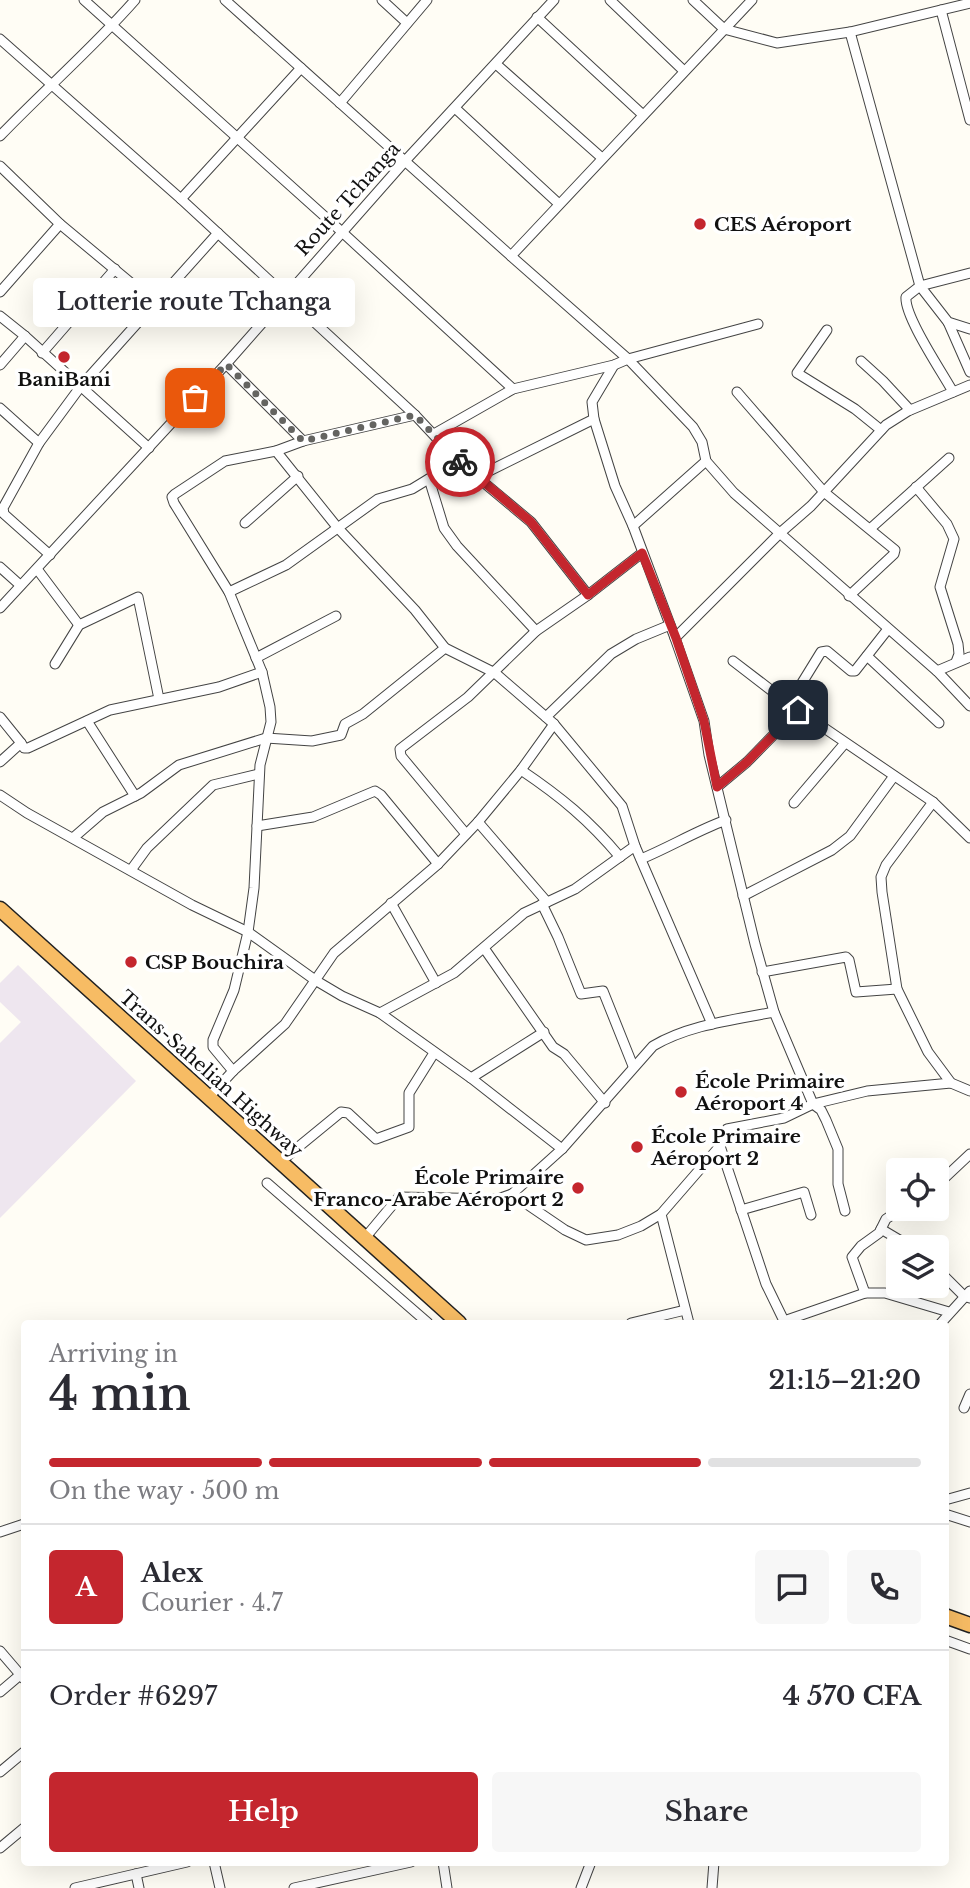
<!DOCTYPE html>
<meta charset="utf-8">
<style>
:root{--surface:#fff;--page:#f7f7f7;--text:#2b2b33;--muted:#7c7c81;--line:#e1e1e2;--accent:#c4262e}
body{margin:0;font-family:"Libre Baskerville",serif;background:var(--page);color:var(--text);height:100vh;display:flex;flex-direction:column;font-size:26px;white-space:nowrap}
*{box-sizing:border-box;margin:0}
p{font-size:23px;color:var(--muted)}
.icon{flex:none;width:38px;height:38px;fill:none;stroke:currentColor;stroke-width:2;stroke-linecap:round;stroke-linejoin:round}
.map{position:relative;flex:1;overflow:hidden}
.drawer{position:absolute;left:21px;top:1320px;width:928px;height:546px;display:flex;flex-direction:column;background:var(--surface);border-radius:7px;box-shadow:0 7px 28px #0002}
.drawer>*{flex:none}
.fabs{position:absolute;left:886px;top:1158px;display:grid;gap:14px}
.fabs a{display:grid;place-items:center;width:63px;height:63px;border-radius:7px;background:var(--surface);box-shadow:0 7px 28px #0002;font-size:35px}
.pin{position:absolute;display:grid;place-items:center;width:60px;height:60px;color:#fff;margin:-30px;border-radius:14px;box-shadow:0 4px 10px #0006}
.courier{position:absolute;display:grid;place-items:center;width:70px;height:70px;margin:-35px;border:5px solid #c4262e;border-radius:50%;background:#fff;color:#222;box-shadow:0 2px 9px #0007}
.bubble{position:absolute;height:49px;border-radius:7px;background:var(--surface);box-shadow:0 7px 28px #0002;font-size:23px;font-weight:600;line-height:49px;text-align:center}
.summary em{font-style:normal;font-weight:600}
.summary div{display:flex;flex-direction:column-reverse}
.summary{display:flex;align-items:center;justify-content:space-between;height:119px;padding:0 28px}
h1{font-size:46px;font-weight:600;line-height:52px}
.bar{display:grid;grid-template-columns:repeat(4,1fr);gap:10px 7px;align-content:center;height:84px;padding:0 28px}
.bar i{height:9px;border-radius:5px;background:var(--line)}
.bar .active{background:var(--accent)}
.bar p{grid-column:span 4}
.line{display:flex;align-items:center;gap:18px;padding:0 28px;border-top:2px solid var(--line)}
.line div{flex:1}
.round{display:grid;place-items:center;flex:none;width:74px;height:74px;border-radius:7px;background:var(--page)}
.action{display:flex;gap:14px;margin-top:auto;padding:14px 28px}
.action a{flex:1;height:80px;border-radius:7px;background:var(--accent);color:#fff;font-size:28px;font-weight:600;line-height:80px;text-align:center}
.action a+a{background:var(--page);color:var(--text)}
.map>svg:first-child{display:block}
.industrial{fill:#eee6ef}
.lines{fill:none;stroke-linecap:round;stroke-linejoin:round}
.minor-casing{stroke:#444;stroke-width:11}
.trunk-casing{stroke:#222;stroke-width:17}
.minor{stroke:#fff;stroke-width:9}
.trunk{stroke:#f7bc64;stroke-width:14}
.done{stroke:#646461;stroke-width:7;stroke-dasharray:0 12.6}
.route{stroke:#c4262e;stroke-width:9}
.poi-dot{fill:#c4262e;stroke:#fff;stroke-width:2.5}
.labels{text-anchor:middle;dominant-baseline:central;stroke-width:7;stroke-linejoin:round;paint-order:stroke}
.street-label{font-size:19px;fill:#111;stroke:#fff}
.poi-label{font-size:19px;font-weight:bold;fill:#111;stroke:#fff;text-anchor:start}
</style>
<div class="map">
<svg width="970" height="1888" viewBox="0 0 970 1888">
<rect width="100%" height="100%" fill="#fffdf5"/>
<!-- industrial -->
<polygon class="industrial" points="18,965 136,1081 0,1218 0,1043 21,1022 0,1002 0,983"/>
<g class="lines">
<defs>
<g id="minor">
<polyline points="84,0 342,232 513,389"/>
<polyline points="225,0 511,256 752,0"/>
<polyline points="382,0 407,23"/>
<polyline points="610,0 684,71"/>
<polyline points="693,0 724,29 777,43 850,32 970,3"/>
<polyline points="941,10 970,120"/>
<polyline points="537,17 643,115"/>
<polyline points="850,32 920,286 970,273"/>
<polyline points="0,39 181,199 415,415 458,461 531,522 588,595"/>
<polyline points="496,64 602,158"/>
<polyline points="340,103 427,0"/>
<polyline points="455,108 559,204"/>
<path d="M0,136C44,90 93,48 135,0"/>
<polyline points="0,166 60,224 155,303"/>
<polyline points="181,199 301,68"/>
<polyline points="0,292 60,224"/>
<polyline points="0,316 25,336 149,448"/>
<polyline points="948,322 970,372"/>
<polyline points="758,324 628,359 693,427 702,442 706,461 734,493 937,671 970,706"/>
<polyline points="827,330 797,373 855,409 881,430"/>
<polyline points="42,353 115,269"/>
<polyline points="861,361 883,381 910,410"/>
<polyline points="226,364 303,441"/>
<polyline points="0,365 25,336"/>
<polyline points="614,365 592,402 594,419 615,486 633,526 675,638 704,721 709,755 755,944 774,1012 813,1104 821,1110 826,1120 838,1149 838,1184 845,1211"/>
<polyline points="737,392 824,492 895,550 894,554 849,596"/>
<path d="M953,392C942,372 904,316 906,297L920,286L948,322L970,329"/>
<polyline points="0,408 39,443"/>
<polyline points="434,434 513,389 614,365 628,359 511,256"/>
<polyline points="276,451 337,527 415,610 445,648 495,673 554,724 622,806 635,846 712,1024"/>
<polyline points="477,477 594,419"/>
<polyline points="429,479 444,528 457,546 536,631"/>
<polyline points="916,487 947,524 954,539 940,587 958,644 959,654 956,662"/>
<polyline points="245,523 298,476"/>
<polyline points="633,526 706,461"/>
<polyline points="871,528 949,458"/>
<polyline points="50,555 4,514 3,508 39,443 81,386 218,233"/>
<polyline points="0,567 20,585"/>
<polyline points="37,569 79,625"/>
<polyline points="229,592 174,503 172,497 175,494 225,461 276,451 303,441 415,415"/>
<polyline points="0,608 226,364 405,161 554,0"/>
<polyline points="675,638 780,533 811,506 886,425 908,411 970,385"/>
<polyline points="867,656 939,723"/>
<polyline points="256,658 336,616"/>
<polyline points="733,661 789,704 933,802 970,838"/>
<polyline points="55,664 79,625 138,597 159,699"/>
<polyline points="937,671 970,657"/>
<polyline points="789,704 821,652 827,651 851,671 855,671 888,629"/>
<polyline points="0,717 21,743"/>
<polyline points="546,717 611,654 636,639 670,625"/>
<polyline points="87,721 135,796"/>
<polyline points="0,762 21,743 24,748 28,748 110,710 219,687 262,672"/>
<path d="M521,770C561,797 589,820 620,857"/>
<polyline points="717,787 747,762 798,710"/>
<polyline points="0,795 27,813 192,905 248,932 315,980 342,996 380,1013 471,1078 562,1149 512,1194 498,1199 399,1197 364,1239"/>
<polyline points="933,802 886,865 881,877 882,892 897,989 928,1052 951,1083 970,1091"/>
<polyline points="794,803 845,743"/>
<polyline points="478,822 547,902"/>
<polyline points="257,826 313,817 375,791 381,795 438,864"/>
<polyline points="466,834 401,756 400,749 468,697 536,631 588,595 642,553"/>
<polyline points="73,838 103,812 141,793 179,765 266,738 312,741 341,735 345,724 363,714 445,648"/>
<path d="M641,859C670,847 696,831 726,820"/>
<polyline points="131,870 147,848 213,785 259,774"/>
<polyline points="743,896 832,850 850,836 894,776"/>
<polyline points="391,903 436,983"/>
<polyline points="542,904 558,937 581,994 603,991 633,1066"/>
<polyline points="484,948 553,1047 564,1054 605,1103"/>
<polyline points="762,972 846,957 849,960 856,992 897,989"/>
<polyline points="380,1013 454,973 524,913 575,889 635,846"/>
<polyline points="233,1071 213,1047 213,1040 234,990 248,932 254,888 260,765 271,722 270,707 262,672 229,592 286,565 378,499 412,489 458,461"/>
<polyline points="471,1078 544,1032"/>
<polyline points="209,1097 233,1071 285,1024 334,953 438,864 478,822 521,770 554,724"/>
<polyline points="720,1146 766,1284 785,1323"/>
<path d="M562,1149L653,1046C688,1025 733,1020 774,1012"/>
<polyline points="280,1162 341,1112 348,1113 376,1139 409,1127 409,1093 434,1053"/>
<polyline points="267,1183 428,1323"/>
<polyline points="936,1186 970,1154"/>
<polyline points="512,1194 565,1230 586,1240 618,1235 641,1226 661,1214 720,1146 727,1129 784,1118 813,1104 867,1091 951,1083"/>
<polyline points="741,1210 804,1192 811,1215"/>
<polyline points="661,1214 689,1323"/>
<polyline points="881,1229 913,1248"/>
<polyline points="936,1268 964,1296 970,1298"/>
<polyline points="865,1293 852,1257 861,1246 879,1233 886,1219 901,1209"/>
<polyline points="784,1321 865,1293 885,1293 949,1312"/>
<polyline points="631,1323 685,1310"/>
<polyline points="941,1323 970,1291"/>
<polyline points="964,1408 970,1394"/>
<polyline points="945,1500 970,1493"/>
<polyline points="945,1514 970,1522"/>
<polyline points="0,1532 24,1524"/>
<polyline points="945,1640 970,1649"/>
<polyline points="0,1651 24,1679"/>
<polyline points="0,1692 20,1675"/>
<polyline points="0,1772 24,1752"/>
<polyline points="0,1848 24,1828"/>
<polyline points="214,1862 220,1888"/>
<polyline points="443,1862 447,1888"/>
<polyline points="136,1874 139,1888"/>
<polyline points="75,1888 187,1862"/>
<polyline points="294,1888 411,1862"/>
<polyline points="581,1888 591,1862"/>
<polyline points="712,1888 714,1862"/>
</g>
<g id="trunk">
<polyline points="0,909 459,1323"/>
<polyline points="945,1616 970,1625"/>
</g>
</defs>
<!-- minor casing -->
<use href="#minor" class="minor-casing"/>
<!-- trunk casing -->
<use href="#trunk" class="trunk-casing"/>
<!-- minor -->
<use href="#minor" class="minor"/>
<!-- trunk -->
<use href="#trunk" class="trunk"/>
</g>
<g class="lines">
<!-- done -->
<polyline class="done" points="195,398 226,364 303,441 415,415 460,462"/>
<!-- route -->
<polyline class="route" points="460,462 531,522 588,595 642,553 676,638 704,721 717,787 747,762 798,710"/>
</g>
<!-- markers -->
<g class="poi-dot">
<circle cx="700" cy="224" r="7"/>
<circle cx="64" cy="357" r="7"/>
<circle cx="131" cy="962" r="7"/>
<circle cx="681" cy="1092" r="7"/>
<circle cx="637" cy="1147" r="7"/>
<circle cx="578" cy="1188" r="7"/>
</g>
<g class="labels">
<!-- street labels -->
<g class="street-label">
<text transform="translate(348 199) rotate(-48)">Route Tchanga</text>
<text transform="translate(211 1074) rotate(42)">Trans-Sahelian Highway</text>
</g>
<!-- poi labels -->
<g class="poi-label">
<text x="714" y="224">CES Aéroport</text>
<text x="64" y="379" text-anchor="middle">BaniBani</text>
<text x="145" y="962">CSP Bouchira</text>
<text x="695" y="1081">École Primaire<tspan x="695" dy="22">Aéroport 4</tspan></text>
<text x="651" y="1136">École Primaire<tspan x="651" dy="22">Aéroport 2</tspan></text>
<text x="564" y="1177" text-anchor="end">École Primaire<tspan x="564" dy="22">Franco-Arabe Aéroport 2</tspan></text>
</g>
</g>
</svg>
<div class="fabs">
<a><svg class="icon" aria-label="locate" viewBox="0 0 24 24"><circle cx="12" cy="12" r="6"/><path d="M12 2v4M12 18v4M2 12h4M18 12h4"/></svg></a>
<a><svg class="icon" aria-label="layers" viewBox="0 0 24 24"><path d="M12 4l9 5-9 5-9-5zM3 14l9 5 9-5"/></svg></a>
</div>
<div class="pin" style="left:195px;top:398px;background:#ea580c"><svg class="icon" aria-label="bag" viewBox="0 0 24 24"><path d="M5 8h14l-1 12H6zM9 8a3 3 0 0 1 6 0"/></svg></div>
<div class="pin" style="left:798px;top:710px;background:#1f2937"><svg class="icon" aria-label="home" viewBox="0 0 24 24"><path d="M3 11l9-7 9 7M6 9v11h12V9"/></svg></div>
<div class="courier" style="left:460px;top:462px"><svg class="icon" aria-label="bike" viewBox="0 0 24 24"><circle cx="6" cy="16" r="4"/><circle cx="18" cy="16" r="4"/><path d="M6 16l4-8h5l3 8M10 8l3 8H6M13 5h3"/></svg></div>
<div class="bubble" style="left:33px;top:278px;width:322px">Lotterie route Tchanga</div>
<section class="drawer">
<div class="summary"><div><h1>4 min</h1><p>Arriving in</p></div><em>21:15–21:20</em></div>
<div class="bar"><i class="active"></i><i class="active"></i><i class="active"></i><i></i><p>On the way · 500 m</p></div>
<div class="line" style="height:126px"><b class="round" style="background:var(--accent);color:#fff">A</b><div><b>Alex</b><p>Courier · 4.7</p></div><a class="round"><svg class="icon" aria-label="chat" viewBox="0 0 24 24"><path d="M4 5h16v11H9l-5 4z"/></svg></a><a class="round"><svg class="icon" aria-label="phone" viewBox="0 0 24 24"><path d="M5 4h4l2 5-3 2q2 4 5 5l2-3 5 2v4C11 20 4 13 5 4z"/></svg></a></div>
<div class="line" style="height:91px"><div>Order #6297</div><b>4 570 CFA</b></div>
<div class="action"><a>Help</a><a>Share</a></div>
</section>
</div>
